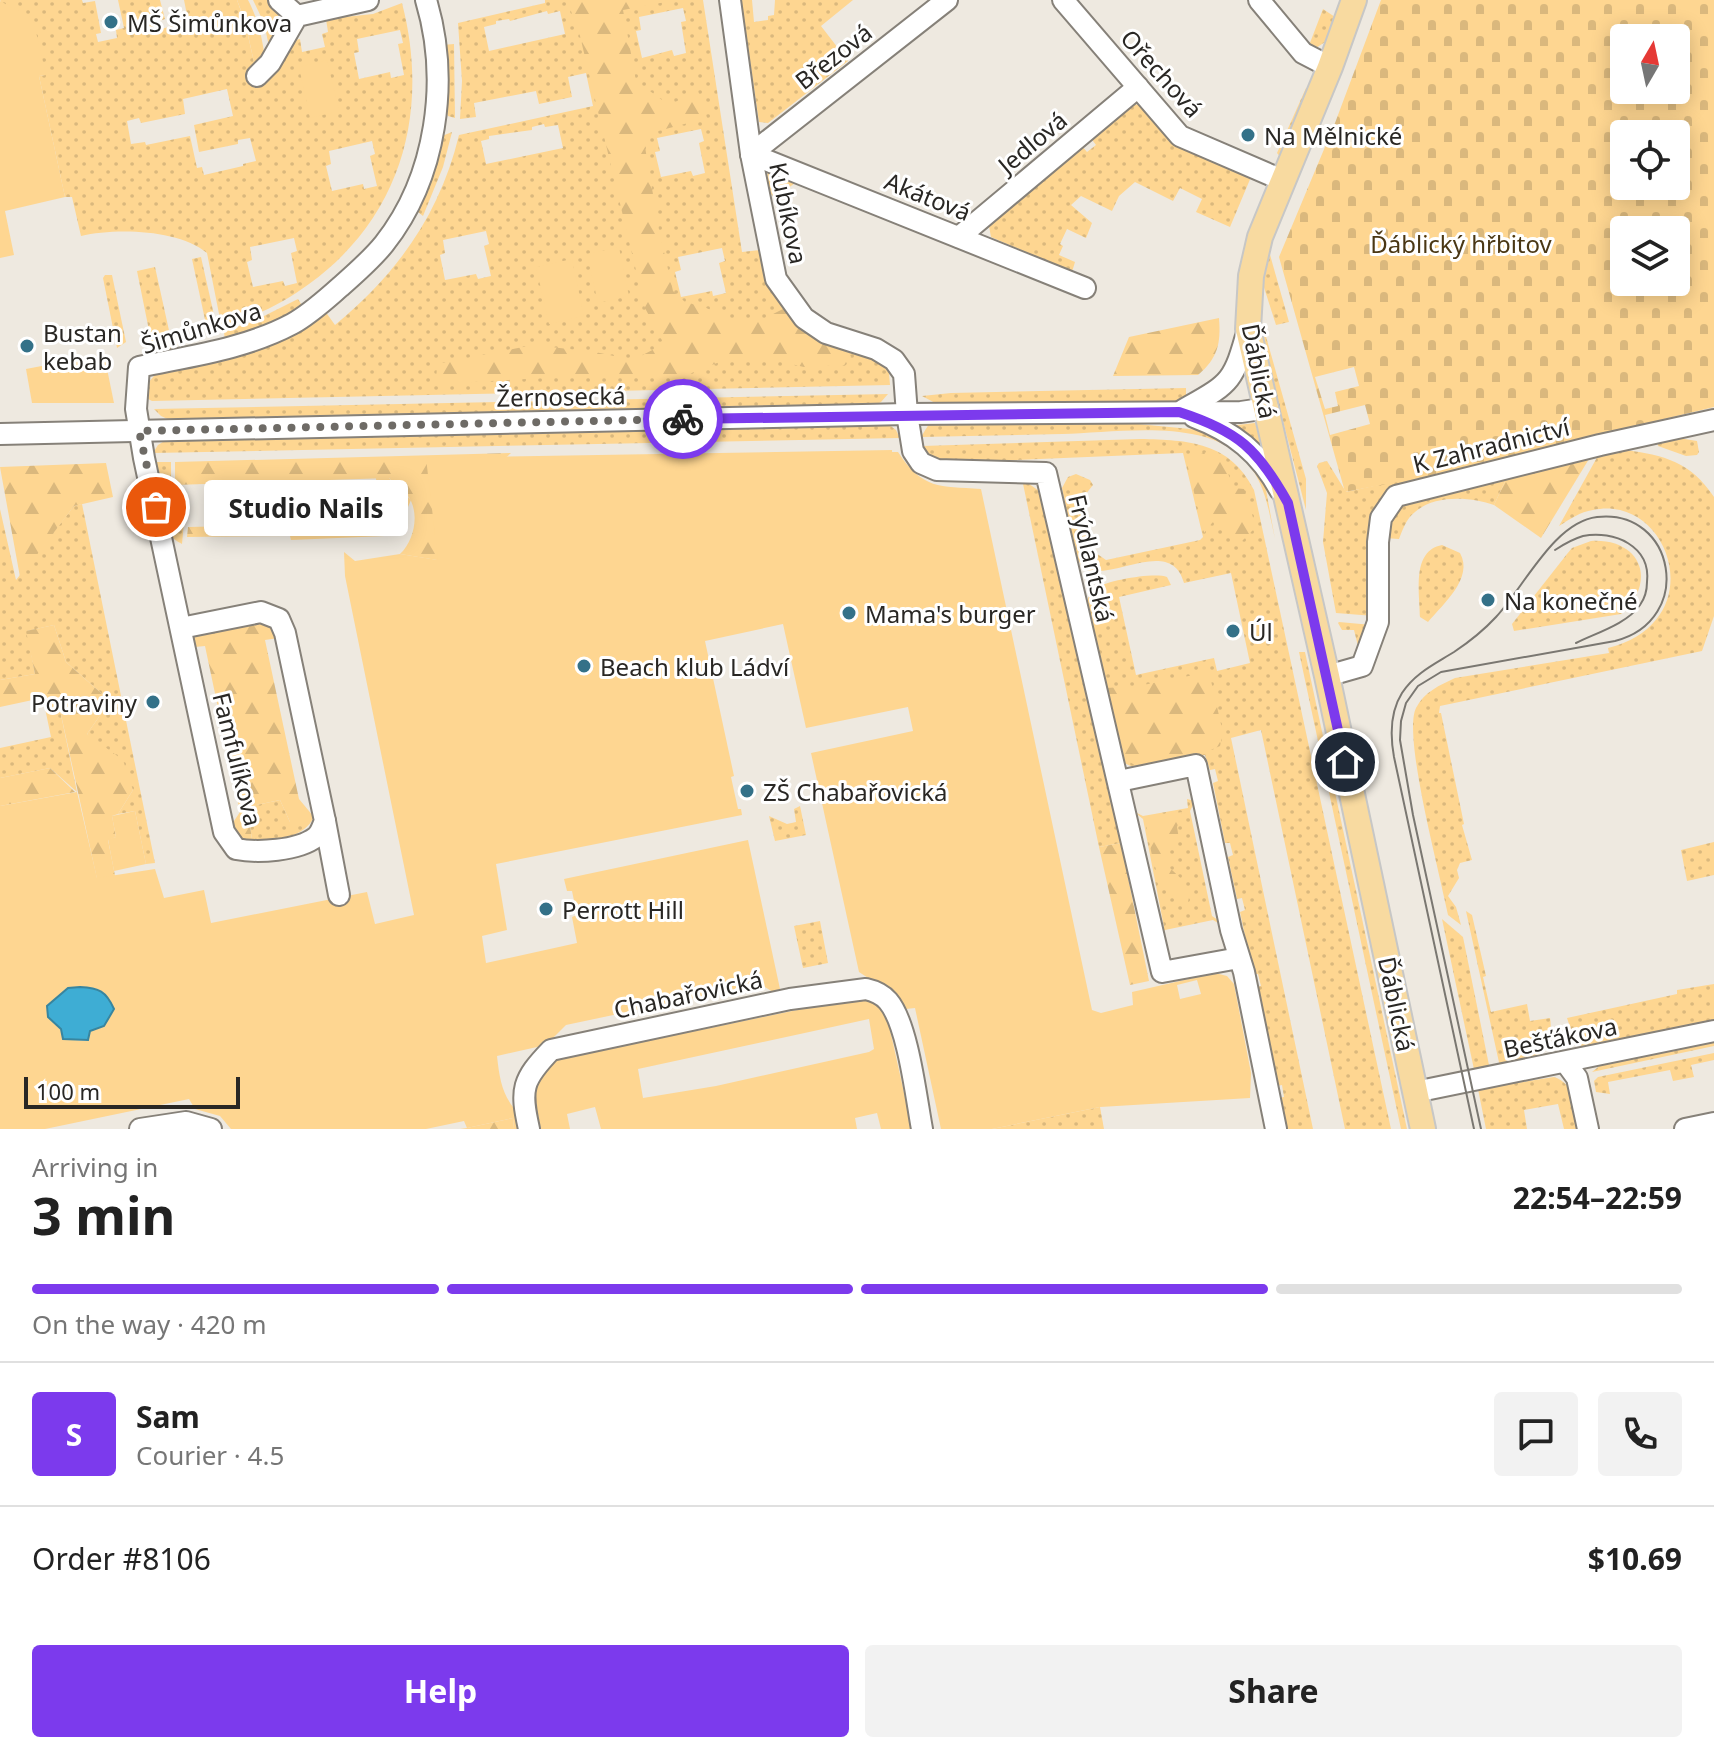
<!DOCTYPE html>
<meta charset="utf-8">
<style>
:root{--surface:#fff;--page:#f2f2f2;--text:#222;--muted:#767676;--line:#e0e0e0;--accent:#7c3aed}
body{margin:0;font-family:"Noto Sans",sans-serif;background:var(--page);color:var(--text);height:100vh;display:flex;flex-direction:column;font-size:30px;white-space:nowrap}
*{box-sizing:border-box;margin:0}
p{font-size:26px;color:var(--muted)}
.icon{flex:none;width:44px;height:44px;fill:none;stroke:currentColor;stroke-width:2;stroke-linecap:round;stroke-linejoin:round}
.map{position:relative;height:1129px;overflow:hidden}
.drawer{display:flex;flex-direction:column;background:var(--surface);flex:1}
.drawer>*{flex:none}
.needle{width:52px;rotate:9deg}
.fabs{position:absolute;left:1610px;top:24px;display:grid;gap:16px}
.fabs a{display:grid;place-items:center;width:80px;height:80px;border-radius:8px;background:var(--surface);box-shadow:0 4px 20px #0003;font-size:40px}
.scale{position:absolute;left:24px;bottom:20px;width:216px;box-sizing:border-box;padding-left:8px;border:4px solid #292724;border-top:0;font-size:22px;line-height:28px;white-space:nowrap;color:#292724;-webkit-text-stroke:6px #fff;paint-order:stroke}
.pin{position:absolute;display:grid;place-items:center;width:68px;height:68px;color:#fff;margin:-34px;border:4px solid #fff;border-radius:50%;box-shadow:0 2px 8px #0007}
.courier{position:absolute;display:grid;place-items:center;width:80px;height:80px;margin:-40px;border:6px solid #7c3aed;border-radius:50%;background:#fff;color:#222;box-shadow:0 2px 10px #0007}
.bubble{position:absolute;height:56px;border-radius:8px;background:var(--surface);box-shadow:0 4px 20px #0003;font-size:26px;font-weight:700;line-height:56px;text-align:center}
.summary em{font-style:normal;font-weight:700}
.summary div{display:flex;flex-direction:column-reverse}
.summary{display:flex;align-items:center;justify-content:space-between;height:136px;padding:0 32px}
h1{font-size:52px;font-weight:700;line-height:60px}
.bar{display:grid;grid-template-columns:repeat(4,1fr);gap:12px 8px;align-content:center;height:96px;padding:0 32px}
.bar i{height:10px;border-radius:6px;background:var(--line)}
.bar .selected{background:var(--accent)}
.bar p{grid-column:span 4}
.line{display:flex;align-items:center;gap:20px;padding:0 32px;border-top:2px solid var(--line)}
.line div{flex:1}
.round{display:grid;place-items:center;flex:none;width:84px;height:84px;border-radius:8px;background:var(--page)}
.action{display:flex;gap:16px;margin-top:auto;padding:16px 32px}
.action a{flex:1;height:92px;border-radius:8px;background:var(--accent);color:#fff;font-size:32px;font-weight:700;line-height:92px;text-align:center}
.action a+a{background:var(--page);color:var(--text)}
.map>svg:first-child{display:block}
.grass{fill:url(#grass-dots);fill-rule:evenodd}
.forest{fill:url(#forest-firs)}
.cemetery{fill:url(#cemetery-stones);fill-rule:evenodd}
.park{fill:#fed691;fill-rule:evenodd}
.water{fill:#3eadd4;stroke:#38859f;stroke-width:2}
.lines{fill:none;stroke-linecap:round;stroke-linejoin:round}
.minor-casing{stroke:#868179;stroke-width:24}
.major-casing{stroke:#c7c7c6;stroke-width:28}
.minor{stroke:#fff;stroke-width:20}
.major{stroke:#f8daa0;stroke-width:24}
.tram{stroke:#7a7771;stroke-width:2}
.done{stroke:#6e6b66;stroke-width:8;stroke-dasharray:0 14.4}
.route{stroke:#7c3aed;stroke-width:10}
.poi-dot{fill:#347188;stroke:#fff;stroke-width:3}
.labels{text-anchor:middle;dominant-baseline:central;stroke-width:6;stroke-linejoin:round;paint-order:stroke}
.poi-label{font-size:24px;fill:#292724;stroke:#fff;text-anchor:start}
.street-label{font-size:24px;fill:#292724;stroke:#fff}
.park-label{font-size:24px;fill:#4a3714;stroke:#fff}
</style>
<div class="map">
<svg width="1714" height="1129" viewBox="0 0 1714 1129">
<defs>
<pattern id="grass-dots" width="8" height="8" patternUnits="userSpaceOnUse" patternTransform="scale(2)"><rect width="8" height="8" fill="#fed691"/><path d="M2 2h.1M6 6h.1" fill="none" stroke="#dab87d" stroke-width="1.8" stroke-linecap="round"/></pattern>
<pattern id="forest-firs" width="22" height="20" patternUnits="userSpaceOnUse" patternTransform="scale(2)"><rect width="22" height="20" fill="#fed691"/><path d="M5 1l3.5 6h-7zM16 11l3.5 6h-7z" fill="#dab87d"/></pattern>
<pattern id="cemetery-stones" width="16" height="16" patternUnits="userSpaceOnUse" patternTransform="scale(2)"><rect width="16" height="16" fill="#fed691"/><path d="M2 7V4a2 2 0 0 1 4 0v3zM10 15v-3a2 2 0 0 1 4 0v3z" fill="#dab87d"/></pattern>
</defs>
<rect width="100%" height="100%" fill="#eee9e0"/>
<!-- grass -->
<g class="grass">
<path d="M0,0H82L83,3L95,1L101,33L96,34L98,42L117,38L116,30L124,28L118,0H160L165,19L159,21L161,29L180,24L179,17L187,15L184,0H237L245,22L258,80L292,41L300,39L302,52L325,47L322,34L328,32L326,19L373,14L402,3C430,111 402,217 309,284C283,303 253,319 221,324L207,253C178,229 115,228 81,236L72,197H65L39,76L45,75ZM400,30L403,43L398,44L404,75L391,78L390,72L359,79L354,53L359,52L357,39ZM227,89L233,116L194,125L199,152L238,144V140L250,138L256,161L243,164V166L204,175L202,167L197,168L190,136L146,145L145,142L131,144L127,121L139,118L141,123L185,114L183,99ZM372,141L375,154L370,156L377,186L364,189L363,184L332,191L326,166L331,164L329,151ZM294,238L297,251L291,253L297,283L285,286L283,281L253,287L247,262L252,260L250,247Z"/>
<path d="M253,0H271C284,20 281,31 270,51L264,23Z"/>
<path d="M545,0H703L742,252L760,250C775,308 792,334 852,352C867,357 881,359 889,373L890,385L152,401L146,398L148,383L159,370L325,311L335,325C397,274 440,214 459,135L593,106L586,73L568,77L572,97L539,104L536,91L474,103L476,117L460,119L462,81L458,23L545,3ZM683,8L686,21L681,22L686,53L674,56L672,50L642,58L636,31L641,30L639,17ZM547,11L548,14L560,11L565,34L489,51L484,27L496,24V21L509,19L510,21ZM544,124L545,127L558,125L563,148L486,164L481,141L489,139V136L532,130V127ZM701,129L704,141L699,143L705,173L693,176L691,171L661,177L655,152L660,151L657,138ZM486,231L489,244L484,246L491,276L478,279L476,274L445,280L440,255L445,253L443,240ZM722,248L725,261L719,263L726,293L713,296L712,291L681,297L675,272L681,270L678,257Z"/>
<polygon points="741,0 752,0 754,22 768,20 768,16 774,15 775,0 853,0 821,26 848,61 768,123 759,122"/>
<polygon points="1323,9 1335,17 1331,38 1316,48 1308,48"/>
<polygon points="454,44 455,118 448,116 444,107 442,45"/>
<polygon points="1306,88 1310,91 1281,158 1277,153"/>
<polygon points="1129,104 1141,105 1251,177 1230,227 1196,212 1202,199 1180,188 1173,201 1135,182 1119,196 1112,211 1081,196 1071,205 1092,223 1086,238 1067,229 1060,244 1063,246 1059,255 1075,262 1072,272 991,237 989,226 993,218 1081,145 1087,152 1096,145 1090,137"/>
<polygon points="452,132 443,167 423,216 413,208 437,142 442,136"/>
<path d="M769,169L798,181L774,198C768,192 765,176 769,169Z"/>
<polygon points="1267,244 1289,322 1276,325 1260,275"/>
<polygon points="201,257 216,324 207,329 192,259"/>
<path d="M155,267L170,335L182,333C179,351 171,353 154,355L137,271Z"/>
<polygon points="105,275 112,275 126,342 117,348 103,278"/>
<polygon points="298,299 304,309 289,318 225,342 224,331 254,321"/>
<polygon points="1258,308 1306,479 1306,510 1275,390"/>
<polygon points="1186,388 1186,400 1170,402 939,405 922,396 951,393"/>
<polygon points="888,394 881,402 871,407 174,422 161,416 154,409"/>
<polygon points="1714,411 1388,498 1374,616 1336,613 1323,542 1327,493 1317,466 1319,463 1327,461 1346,492"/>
<path d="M1095,420L1201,430L1228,439L1264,479L1275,539C1268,508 1265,478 1240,456C1200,418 1113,433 1062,434C1015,435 968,436 921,437L929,424L936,422Z"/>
<polygon points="1255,423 1265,454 1229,426"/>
<polygon points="888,424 896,430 900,438 153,453 158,445 166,440"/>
<polygon points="1672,437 1697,441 1699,452 1697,455 1686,456 1658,446 1657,440"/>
<path d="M1140,439C1189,440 1230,442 1254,490L1391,1129H1345L1261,730L1231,738L1313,1129H1285L1279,1098L1284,1097L1282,1085L1277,1086L1256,987L1261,986L1258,974H1253L1240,912L1245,910L1242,898L1237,899L1228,857L1233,855L1230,843H1225L1213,783L1218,781L1215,769L1210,770L1205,755L1137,769L1122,762L1086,604C1088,598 1091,591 1096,588C1108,580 1155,572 1167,577L1171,585L1119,597L1136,675L1214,658L1217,671L1250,663L1231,573L1184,583C1171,536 1114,581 1084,569L1076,557L1062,488L1068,477L1076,474L1090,480L1093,485L1081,500L1090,549L1106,560L1200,540L1203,537L1183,453L945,463L930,458L922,446Z"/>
<path d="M1625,450C1664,455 1691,462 1714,497V616L1702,651L1440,706L1439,713H1441L1464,824L1462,825L1472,860L1460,863L1457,870L1459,878L1448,896L1456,907L1461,925L1448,915L1444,897C1437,862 1403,734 1416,708C1424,692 1440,685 1455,678L1609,653L1608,648C1714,621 1669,493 1593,510C1580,512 1570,519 1559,526L1600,452Z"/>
<path d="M153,462H171V490C157,483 156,476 153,462Z"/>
<path d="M1507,477L1494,505C1472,497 1435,494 1415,512C1406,519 1403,529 1399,539L1384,538L1386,519L1400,503Z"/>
<polygon points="376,478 389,478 411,500 408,507 394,496 377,492"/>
<polygon points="1022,479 1042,493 1121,843 1099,847"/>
<polygon points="82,504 155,863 146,864 135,811 118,814 133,790 87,734 110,701 66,662 54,625 27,631 35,674 0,680 0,509 16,580 74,506"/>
<path d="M180,512L184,522L182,544C170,538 167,532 171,519Z"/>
<path d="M1591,541C1641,538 1658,582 1621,614L1514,631L1512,624L1567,554L1572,548Z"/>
<path d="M1442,545L1460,553C1474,578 1443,604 1428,622L1420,617C1420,593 1411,551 1442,545Z"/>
<polygon points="1338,623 1339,622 1372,625 1364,645 1358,646 1354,630 1342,630"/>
<polygon points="1299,652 1305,652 1407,1129 1401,1129"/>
<polygon points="60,710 77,792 50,768 0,778 0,748 51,737 46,713"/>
<polygon points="1187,799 1195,801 1190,811 1212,916 1224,924 1223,926 1213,920 1165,930 1161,938 1159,937 1164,927 1143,819 1133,811 1143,816 1188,808"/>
<path d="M280,800L290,822H311C300,838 270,844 252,839L247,807Z"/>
<polygon points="800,806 806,835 775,841 769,816 787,824 796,822 794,809"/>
<polygon points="1714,842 1714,875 1687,881 1681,850"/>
<path d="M1466,911L1472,915L1486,976L1483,977L1491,1012L1527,1004L1530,1021L1550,1018C1553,1034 1546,1047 1536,1060L1500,1067Z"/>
<polygon points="1442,919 1463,937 1490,1070 1475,1074"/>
<polygon points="820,921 828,963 803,968 794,926"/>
<polygon points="1714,984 1714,1023 1585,1050 1573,1036 1567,1018 1677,994 1677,990"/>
<polygon points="1714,1039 1714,1046 1592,1072 1603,1063"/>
<polygon points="1714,1053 1714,1060 1691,1065 1694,1077 1673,1081 1670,1070 1608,1082 1610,1094 1596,1092 1594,1081 1598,1077"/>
<path d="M1554,1077C1576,1084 1575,1109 1580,1129H1564L1558,1104L1524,1110L1527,1129H1486L1478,1089Z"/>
<polygon points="1100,1107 1104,1129 992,1129"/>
</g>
<!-- forest -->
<g class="forest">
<path d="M237,0H248C258,19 262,37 265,58L255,67L245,21Z"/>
<polygon points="567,0 676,0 623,10 636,81 669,105 698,91 707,118 643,135 659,230 673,291 685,302 704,307 733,320 763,319 783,309 807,333 851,356 846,365 804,367 765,358 722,361 679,378 544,378 436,384 437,364 533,345 595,352 633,360 664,344 645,308 580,36"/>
<path d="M1219,318C1221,343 1218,358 1198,375L1113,376L1129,337Z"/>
<polygon points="1210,451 1223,458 1233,488 1244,489 1256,527 1237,546 1216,518 1204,533 1186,459"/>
<path d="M511,453L485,477L443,561L400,554C413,542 419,518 411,501C408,493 395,484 389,478L175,485V462Z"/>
<polygon points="1592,454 1541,538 1494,505 1507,477"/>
<polygon points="106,463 113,497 74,506 20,577 0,467"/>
<polygon points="374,510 384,511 394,522 390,533 385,536 291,540 290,536 187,537 188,527 373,523"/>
<polygon points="264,621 276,624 279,638 265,640 299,799 314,817 311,822 290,822 280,800 247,807 252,839 242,842 232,824 240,812 205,646 195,647 192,634"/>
<polygon points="54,625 66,662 110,701 87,734 123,760 133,790 118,814 112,816 116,837 108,840 120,901 97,879 60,710 46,713 42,698 0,707 0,680 35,674 26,631"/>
<polygon points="1209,672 1223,733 1220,746 1199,755 1135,765 1122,758 1107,688 1138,686"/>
<polygon points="50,768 75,792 0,806 0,778"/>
<path d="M1182,812L1177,827L1179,839L1167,853L1166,864C1178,877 1195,886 1187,905H1181C1152,881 1152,853 1145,818Z"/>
<polygon points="1121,843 1149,981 1130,985 1099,847"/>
<polygon points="513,1118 514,1129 460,1129 467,1128"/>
</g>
<!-- cemetery -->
<path class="cemetery" d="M1381,0H1714V407L1442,473L1345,492L1279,257L1335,123ZM1624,38H1676V90H1624ZM1624,134H1676V186H1624ZM1624,230H1676V282H1624ZM1354,367L1359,386L1335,392L1338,406L1325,409L1315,377ZM1365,405L1370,424L1330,435L1325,415Z"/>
<!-- park -->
<g class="park">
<polygon points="0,1 33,19 46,75 39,76 65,197 5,211 14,255 0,258"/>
<polygon points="327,60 339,111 310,118 299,67"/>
<polygon points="619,247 629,296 598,303 587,254"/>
<polygon points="572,259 584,316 549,324 536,267"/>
<polygon points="104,354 114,403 32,403 26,369"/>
<path d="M892,450V452H898C923,490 939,486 981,489L1092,1010L1101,1013L1133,1005L1132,992L1215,973L1227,976L1234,984L1251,1073L1250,1098L1100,1107L992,1129H941L915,1008L906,1009L900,999L859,972L811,753L913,731L908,707L806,728L783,624L705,641L734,776L731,777L738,809H741L742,815L496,864L507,930L482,936L486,963L577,943L572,917L577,915L572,891H567L564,879L748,840L780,989L773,992L760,984L566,1025L546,1045L497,1056C500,1083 503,1099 523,1118L521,1129H514L513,1118L467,1128L464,1121L426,1129H231L220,1116L195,1109L189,1099L45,1129H0V806L77,792L97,878L155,869L164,898L204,890L211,923L367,892L375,924L414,915L345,576L344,552L355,561L400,554L438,560L426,458ZM1197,980L1201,994L1180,999L1177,985ZM68,988L104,1026L90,1031L86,1041L63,1039L62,1029L49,1017L47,1007Z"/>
<polygon points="135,811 146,864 114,871 108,839 116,837 112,816"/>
<path d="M860,997L874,1002L887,1016L912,1129H881L877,1113L855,1118L857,1129H601L595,1107L567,1114L570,1129H541C535,1101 527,1073 560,1059ZM869,1019L874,1049L869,1052L716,1086L643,1098L638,1069Z"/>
</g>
<!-- water -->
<path class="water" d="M80,987C99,988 106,991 114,1009L104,1026L90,1031L88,1040L63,1039L61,1029L48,1017L47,1006L68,988Z"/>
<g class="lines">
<defs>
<g id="minor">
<polyline points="279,0 297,16"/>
<polyline points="730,0 751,154 776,279 804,318 826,333 876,349 894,360 904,374 907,414 913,451 921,463 937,470 1046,473 1162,972 1239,958"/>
<polyline points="1063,0 1180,136 1282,180"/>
<polyline points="1259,0 1303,53 1330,67"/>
<polyline points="257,76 270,63 297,16 368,0"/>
<polyline points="751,154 1085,288"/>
<polyline points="751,154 947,0"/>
<polyline points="959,237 1138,87"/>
<path d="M1183,410C1230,383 1233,384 1248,329"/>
<path d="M1194,417C1234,432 1260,453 1280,490"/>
<polyline points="0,434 907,414 1241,412 1268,408"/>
<path d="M181,628L261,612L279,619L285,633L325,821C322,827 321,833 316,837C298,851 257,853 236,849L224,832L144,458L136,409L139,367C190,356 245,349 292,324C310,314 325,300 340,287C356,273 371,260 384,244C437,177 450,80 426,0"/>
<polyline points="1327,676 1362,666 1378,622 1378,542 1381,518 1396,496 1600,445 1714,420"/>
<polyline points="1119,781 1196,765 1231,930 1244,972 1276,1129"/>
<polyline points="325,821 339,895"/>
<polyline points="1566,1063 1577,1078 1588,1129"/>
<polyline points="1415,1092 1714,1031"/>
<polyline points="140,1129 186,1122 211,1129"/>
<path d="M529,1129C520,1089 522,1080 551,1050L790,999L866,989C875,991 882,994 888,1001C908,1024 916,1097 922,1129"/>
<polyline points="1685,1129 1714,1123"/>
</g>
<polyline id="major" points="1354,0 1330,67 1260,237 1251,276 1248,329 1327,676 1423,1129"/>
</defs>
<!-- minor casing -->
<use href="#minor" class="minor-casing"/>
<!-- major casing -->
<use href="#major" class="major-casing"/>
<!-- minor -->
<use href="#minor" class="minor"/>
<!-- major -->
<use href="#major" class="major"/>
<!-- tram -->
<g class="tram">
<path d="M1555,550C1564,544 1573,539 1583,536C1614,530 1651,546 1647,582C1647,590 1645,598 1640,605C1627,624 1596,633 1576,643"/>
<path d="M1474,1129L1394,757C1390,735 1390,712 1402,693C1415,673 1435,664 1454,652C1469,642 1484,630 1496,617C1524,587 1554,522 1597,517C1675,508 1696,620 1615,641L1441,672L1418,686L1406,703L1401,721L1400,740L1413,815L1481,1129"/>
</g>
</g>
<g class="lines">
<!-- done -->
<polyline class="done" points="156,507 139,431 683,419"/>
<!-- route -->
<path class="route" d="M683,419L1179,412C1238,431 1258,449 1288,503L1345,762"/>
</g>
<!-- markers -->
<g class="poi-dot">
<circle cx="111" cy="22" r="8"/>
<circle cx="1248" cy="135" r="8"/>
<circle cx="27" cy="346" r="8"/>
<circle cx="1488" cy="600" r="8"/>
<circle cx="849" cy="613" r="8"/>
<circle cx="1233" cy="631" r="8"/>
<circle cx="584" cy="666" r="8"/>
<circle cx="153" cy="702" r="8"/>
<circle cx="747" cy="791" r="8"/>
<circle cx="546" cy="909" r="8"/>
</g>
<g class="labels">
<!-- poi labels -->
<g class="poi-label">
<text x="127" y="22">MŠ Šimůnkova</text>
<text x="1264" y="135">Na Mělnické</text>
<text x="43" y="332">Bustan<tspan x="43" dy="28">kebab</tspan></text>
<text x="1504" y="600">Na konečné</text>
<text x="865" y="613">Mama's burger</text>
<text x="1249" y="631">Úl</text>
<text x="600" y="666">Beach klub Ládví</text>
<text x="137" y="702" text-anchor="end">Potraviny</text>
<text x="763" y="791">ZŠ Chabařovická</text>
<text x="562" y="909">Perrott Hill</text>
</g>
<!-- street labels -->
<g class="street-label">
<text transform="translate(833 56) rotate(-38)">Březová</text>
<text transform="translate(1162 73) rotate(48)">Ořechová</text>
<text transform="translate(1032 142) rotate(-40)">Jedlová</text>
<text transform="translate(928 196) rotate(22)">Akátová</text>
<text transform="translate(789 213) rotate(78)">Kubíkova</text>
<text transform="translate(201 327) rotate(-17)">Šimůnkova</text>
<text transform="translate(1260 371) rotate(79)">Ďáblická</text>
<text transform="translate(561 396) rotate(-1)">Žernosecká</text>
<text transform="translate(1491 445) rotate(-14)">K Zahradnictví</text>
<text transform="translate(1092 558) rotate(77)">Frýdlantská</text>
<text transform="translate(238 759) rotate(76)">Famfulíkova</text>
<text transform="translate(688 994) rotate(-12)">Chabařovická</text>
<text transform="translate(1397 1004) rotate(78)">Ďáblická</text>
<text transform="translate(1560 1037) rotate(-12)">Bešťákova</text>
</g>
<!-- park labels -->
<g class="park-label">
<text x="1461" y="243">Ďáblický hřbitov</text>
</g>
</g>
</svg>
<div class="fabs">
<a><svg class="needle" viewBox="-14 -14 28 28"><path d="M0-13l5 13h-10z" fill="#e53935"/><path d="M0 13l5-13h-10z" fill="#767676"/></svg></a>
<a><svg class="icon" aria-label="locate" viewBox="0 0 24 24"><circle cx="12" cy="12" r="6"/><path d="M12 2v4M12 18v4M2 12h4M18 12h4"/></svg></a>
<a><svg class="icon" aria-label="layers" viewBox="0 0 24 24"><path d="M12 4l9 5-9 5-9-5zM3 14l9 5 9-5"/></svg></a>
</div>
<div class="scale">100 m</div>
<div class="pin" style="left:156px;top:507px;background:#ea580c"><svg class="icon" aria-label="bag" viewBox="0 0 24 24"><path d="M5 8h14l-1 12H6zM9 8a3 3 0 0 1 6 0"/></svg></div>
<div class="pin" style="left:1345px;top:762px;background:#1f2937"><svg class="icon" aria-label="home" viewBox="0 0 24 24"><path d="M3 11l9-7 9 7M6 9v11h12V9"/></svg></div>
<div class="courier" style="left:683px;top:419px"><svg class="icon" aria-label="bike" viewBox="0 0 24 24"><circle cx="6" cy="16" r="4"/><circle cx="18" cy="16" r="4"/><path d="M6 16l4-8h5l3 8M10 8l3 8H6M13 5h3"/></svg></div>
<div class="bubble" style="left:204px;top:480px;width:204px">Studio Nails</div>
</div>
<section class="drawer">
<div class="summary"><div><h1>3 min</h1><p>Arriving in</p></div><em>22:54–22:59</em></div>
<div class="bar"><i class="selected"></i><i class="selected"></i><i class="selected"></i><i></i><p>On the way · 420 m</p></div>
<div class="line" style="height:144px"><b class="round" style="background:var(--accent);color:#fff">S</b><div><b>Sam</b><p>Courier · 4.5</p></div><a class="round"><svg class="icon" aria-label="chat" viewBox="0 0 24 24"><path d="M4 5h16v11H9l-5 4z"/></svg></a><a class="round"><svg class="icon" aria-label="phone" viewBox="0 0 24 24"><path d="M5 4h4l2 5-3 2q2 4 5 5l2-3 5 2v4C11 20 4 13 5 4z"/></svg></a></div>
<div class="line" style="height:104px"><div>Order #8106</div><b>$10.69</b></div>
<div class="action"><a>Help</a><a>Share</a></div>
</section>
